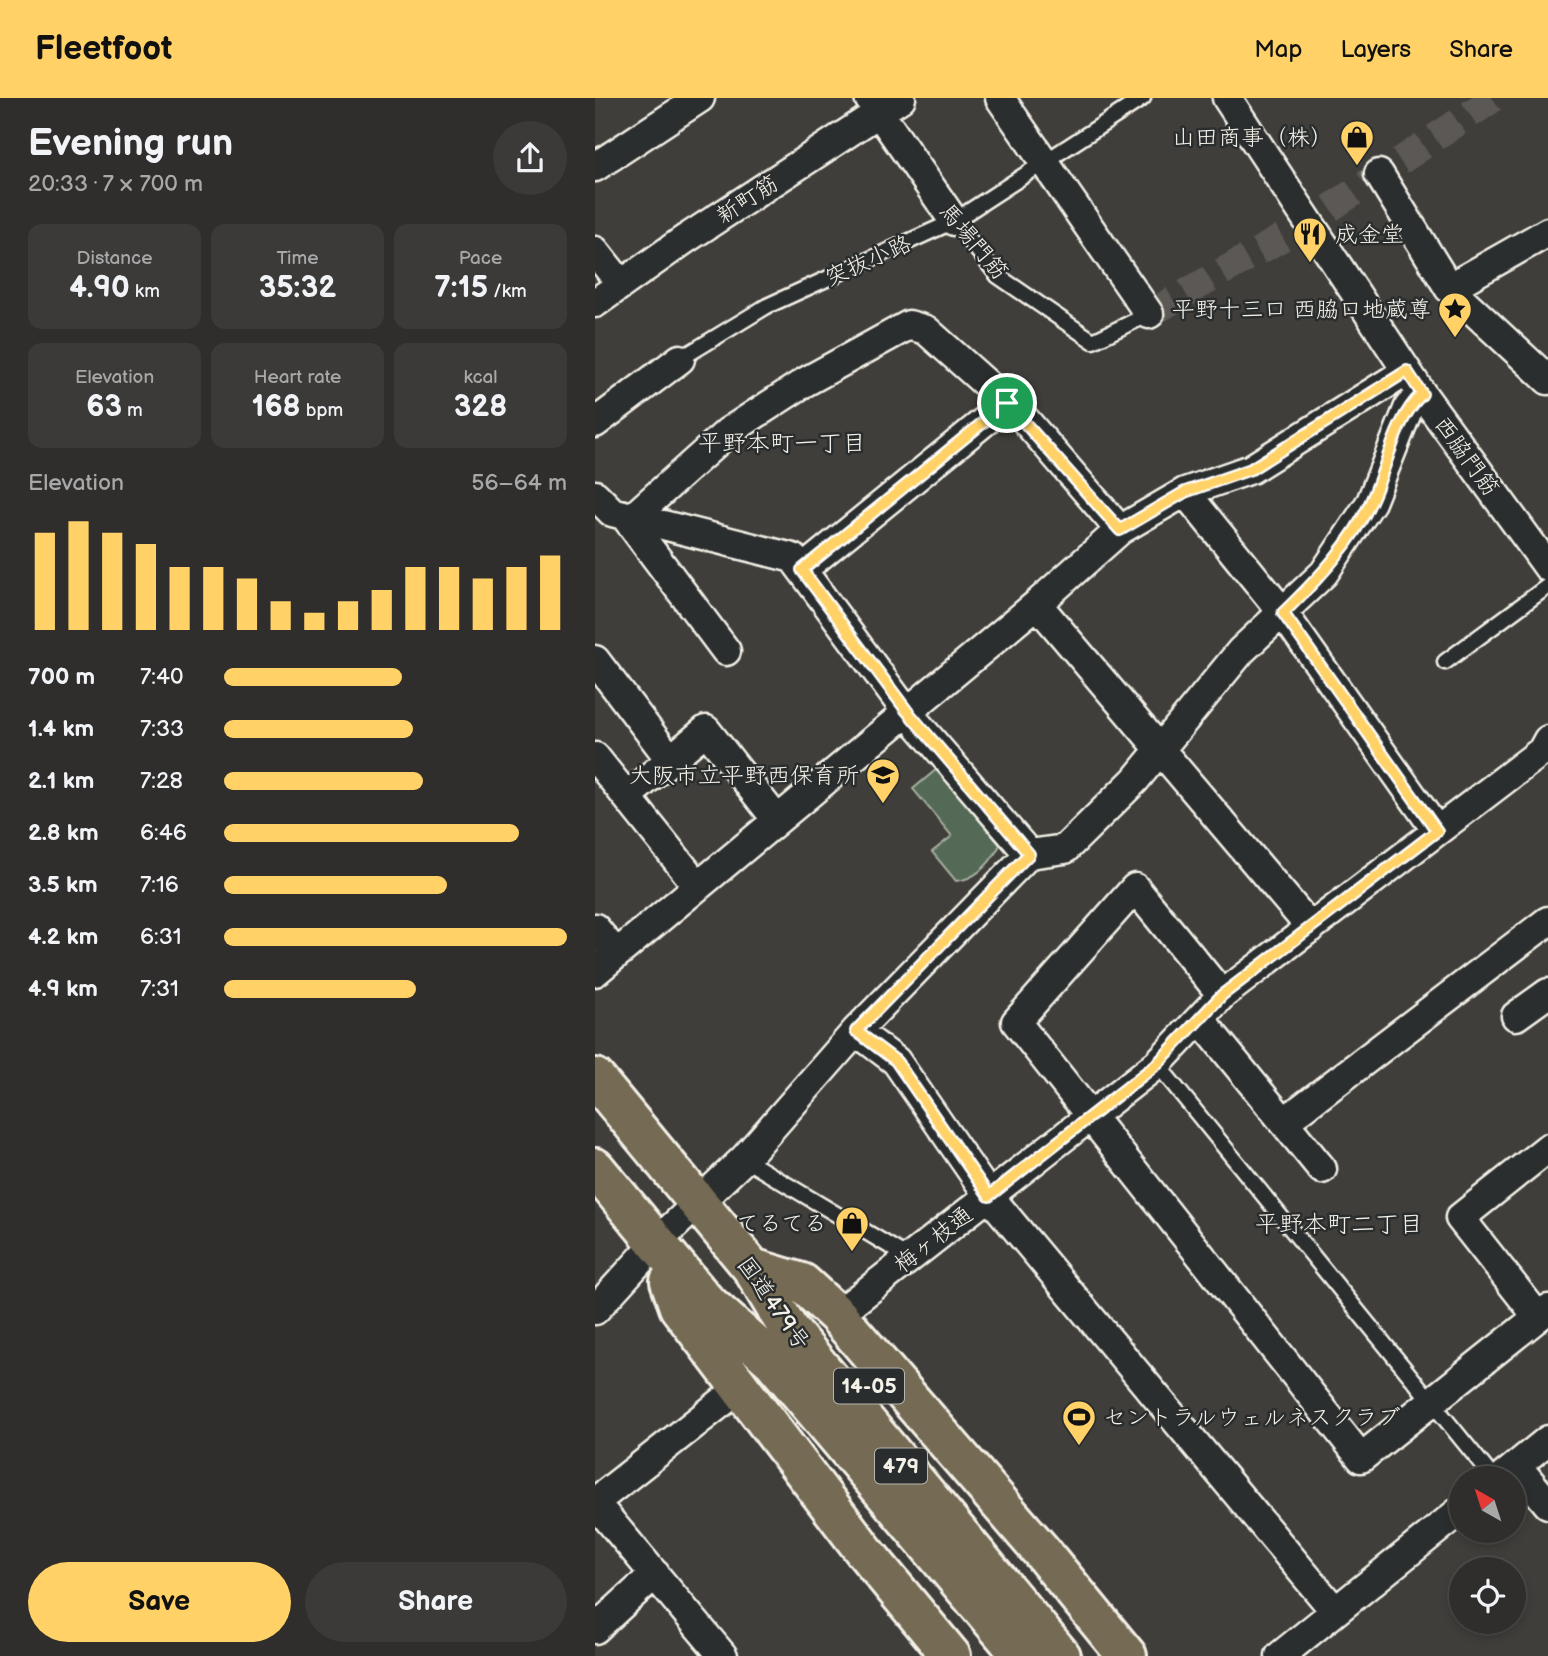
<!DOCTYPE html>
<html lang="en">
<head>
<meta charset="utf-8">
<style>
	body { margin:0; font-family:"Balsamiq Sans","Klee One",sans-serif; background:#3c3a38; color:#f1f3f6; height:100vh; display:flex; flex-direction:column; font-size:26px; white-space:nowrap }
	* { box-sizing:border-box; margin:0 }
	p { font-size:23px; color:#a8a8a9 }
	.icon { flex:none; width:38px; height:38px; fill:none; stroke:currentColor; stroke-width:2; stroke-linecap:round; stroke-linejoin:round }
	.map { position:relative; flex:1; overflow:hidden }
	.drawer { display:flex; flex-direction:column; background:#302e2c; width:595px }
	.drawer>* { flex:none }
	.needle { width:46px; rotate:321deg }
	.buttons { position:absolute; left:854px; top:1368px; display:grid; gap:14px }
	.buttons a { display:grid; place-items:center; width:77px; height:77px; border-radius:50%; background:#302e2c; box-shadow:0 4px 10px #0003,0 0 0 2px #4b4a48; font-size:35px }
	.pin { position:absolute; display:grid; place-items:center; width:60px; height:60px; color:#fff; margin:-30px; border:4px solid #fff; border-radius:50%; box-shadow:0 2px 7px #0007 }
	.round { display:grid; place-items:center; flex:none; width:74px; height:74px; border-radius:37px; background:#3c3a38 }
	.overview { display:flex; align-items:center; justify-content:space-between; height:119px; padding:0 28px }
	h1 { font-size:38px; font-weight:800; line-height:52px }
	.figures { display:grid; grid-template-columns:repeat(3,1fr); gap:10px; height:119px; padding:7px 28px }
	.figures div { display:grid; align-content:center; border-radius:14px; background:#3c3a38; text-align:center }
	.figures b { font-size:30px; font-weight:800 }
	.figures small { font-size:19px; font-weight:400 }
	.figures p { font-size:19px }
	.chart { height:196px; padding:14px 28px }
	.chart p { display:flex; justify-content:space-between }
	.chart svg { width:100%; height:126px; margin-top:7px; stroke:#ffd166; stroke-width:6 }
	.cta { display:flex; gap:14px; margin-top:auto; padding:14px 28px }
	.cta a { flex:1; height:80px; border-radius:42px; background:#ffd166; color:#111; font-size:28px; font-weight:800; line-height:80px; text-align:center }
	.cta a+a { background:#3c3a38; color:#f1f3f6 }
	ul { padding:0 28px; list-style:none; font-size:23px }
	li { display:grid; grid-template-columns:112px 84px 1fr; align-items:center; height:52px }
	li i { height:18px; border-radius:9px; background:#ffd166 }
	header { display:flex; align-items:center; gap:42px; box-sizing:border-box; height:98px; padding:0 35px; background:#ffd166; color:#111 }
	header strong { font-size:33px }
	nav { display:flex; gap:38px; margin-inline-start:auto; font-size:24px }
	main { display:flex; flex:1; min-height:0 }
	.map>svg:first-child { display:block }
	.green { fill:#546a56; stroke:#a4ae9f; stroke-width:2 }
	.lines { fill:none; stroke-linecap:round; stroke-linejoin:round }
	.street-tunnel { stroke:#5b5955; stroke-width:28; stroke-dasharray:28 14; stroke-linecap:butt }
	.lane-casing { stroke:#f4f1e8; stroke-width:19 }
	.street-casing { stroke:#f4f1e8; stroke-width:33 }
	.highway-casing { stroke:#f4f1e8; stroke-width:44 }
	.lane { stroke:#2a2d2e; stroke-width:14 }
	.street { stroke:#2a2d2e; stroke-width:28 }
	.highway { stroke:#746b52; stroke-width:38 }
	.route-casing { stroke:#fff; stroke-width:14 }
	.route { stroke:#ffd166; stroke-width:9 }
	.labels { text-anchor:middle; stroke-width:5; stroke-linejoin:round; paint-order:stroke }
	.shield { fill:#2a2d2e; stroke:#b7b6b0; stroke-width:2 }
	.shield-label { font-size:21px; font-weight:bold; fill:#f4f1e8 }
	.poi-label { font-size:23px; fill:#f4f1e8; stroke:#2a2d2e; text-anchor:end }
	.street-label { font-size:23px; fill:#f4f1e8; stroke:#2a2d2e }
	.neighbourhood-label { font-size:24px; fill:#f4f1e8; stroke:#2a2d2e }
</style>
</head>
<body>
<header>
<strong>Fleetfoot</strong>
<nav><a>Map</a><a>Layers</a><a>Share</a></nav>
</header>
<main>
<section class="drawer">
<div class="overview"><div><h1>Evening run</h1><p>20:33 · 7 × 700 m</p></div><a class="round"><svg class="icon" aria-label="share" viewBox="0 0 24 24"><path d="M12 15V3M7 8l5-5 5 5M5 13v7h14v-7"/></svg></a></div>
<div class="figures">
<div><p>Distance</p><b>4.90<small> km</small></b></div>
<div><p>Time</p><b>35:32</b></div>
<div><p>Pace</p><b>7:15<small> /km</small></b></div>
</div>
<div class="figures">
<div><p>Elevation</p><b>63<small> m</small></b></div>
<div><p>Heart rate</p><b>168<small> bpm</small></b></div>
<div><p>kcal</p><b>328</b></div>
</div>
<div class="chart"><p><span>Elevation</span>56–64 m</p>
<svg viewBox="0 0 160 44" preserveAspectRatio="none"><path d="M5 44V10M15 44V6M25 44V10M35 44V14M45 44V22M55 44V22M65 44V26M75 44V34M85 44V38M95 44V34M105 44V30M115 44V22M125 44V22M135 44V26M145 44V22M155 44V18"/></svg>
</div>
<ul>
<li><b>700 m</b>7:40<i style="width:52%"></i></li>
<li><b>1.4 km</b>7:33<i style="width:55%"></i></li>
<li><b>2.1 km</b>7:28<i style="width:58%"></i></li>
<li><b>2.8 km</b>6:46<i style="width:86%"></i></li>
<li><b>3.5 km</b>7:16<i style="width:65%"></i></li>
<li><b>4.2 km</b>6:31<i style="width:100%"></i></li>
<li><b>4.9 km</b>7:31<i style="width:56%"></i></li>
</ul>
<div class="cta"><a>Save</a><a>Share</a></div>
</section>
<div class="map">
<svg width="953" height="1558" viewBox="0 0 953 1558">
	<rect width="100%" height="100%" fill="#403e3b"/>
	<filter id="ink" filterUnits="userSpaceOnUse"><feTurbulence type="fractalNoise" baseFrequency=".0143" numOctaves="2"/><feDisplacementMap in="SourceGraphic" scale="14" xChannelSelector="R" yChannelSelector="G"/><feConvolveMatrix kernelMatrix="1 2 1 2 8 2 1 2 1" color-interpolation-filters="sRGB"/></filter>
	<g filter="url(#ink)">
		<path class="green" d="M 342,671 L 405,747 C 395,766 382,781 361,783 L 337,754 L 357,738 L 318,691 Z"/>
		<g class="lines">
			<path class="street-tunnel" d="M 554,216 L 716,123 L 899,0"/>
			<g class="lane-casing">
				<path id="lane" d="M 359,123 L 403,178 L 498,243 L 554,216
					M 85,261 L 172,208 L 359,123 L 548,0
					M 850,564 L 953,488
					M 562,966 L 899,1381
					M 149,1061 L 313,1159"/>
			</g>
			<g class="street-casing">
				<path id="street" d="M 274,0 L 359,123
					M 405,0 L 554,216
					M 632,0 L 827,296 L 953,469
					M 0,69 L 105,0
					M 784,76 L 854,190 L 953,282
					M 0,153 L 26,186
					M 854,190 L 953,134
					M 0,205 L 89,142 L 306,0
					M 0,325 L 85,261
					M 590,394 L 688,515 L 842,733
					M 0,397 L 17,414 L 198,460 L 311,613 L 434,756
					M 30,418 L 131,553
					M 37,420 L 133,334 L 210,284 L 314,227 L 331,232 L 425,316 L 525,432
					M 207,472 L 412,305
					M 442,506 L 716,830
					M 0,562 L 75,661
					M 0,659 L 103,788
					M 32,698 L 111,632 L 182,722
					M 0,830 L 21,856
					M 0,874 L 442,506 L 525,432 L 590,394 L 656,371 L 812,273
					M 627,897 L 540,790 L 421,924 L 766,1360 L 953,1211
					M 921,918 L 953,895
					M 605,921 L 727,1071
					M 261,933 L 301,963 L 394,1098 L 740,1513
					M 689,1024 L 953,823
					M 0,1212 L 62,1144 L 149,1061 L 261,933 L 434,756 L 470,751 L 540,682 L 646,553 L 729,475 L 776,404 L 814,309 L 827,296
					M 242,1217 L 562,966 L 627,897 L 947,653 L 953,642
					M 943,1219 L 865,1120 L 953,1050
					M 922,1368 L 953,1406
					M 905,1381 L 953,1342
					M 0,1404 L 145,1290
					M 0,1405 L 128,1558
					M 0,1531 L 60,1476
					M 685,1558 L 866,1412"/>
			</g>
			<g class="highway-casing">
				<path id="highway" d="M 0,980 L 157,1170 L 194,1232 L 466,1558
					M 0,1070 L 110,1203 L 178,1263 L 427,1558
					M 157,1170 L 207,1185 L 242,1217 L 446,1453 L 532,1558
					M 75,1183 L 84,1209 L 270,1454 L 356,1558"/>
			</g>
			<use href="#lane" class="lane"/>
			<use href="#street" class="street"/>
			<use href="#highway" class="highway"/>
		</g>
	</g>
	<g class="lines" filter="url(#ink)">
		<g class="route-casing">
			<path id="route" d="M 812,273 L 827,296 C 799,322 793,367 777,401 C 758,445 722,482 688,515 L 842,733 L 627,897 L 562,966 L 394,1098 L 301,963 L 261,933 L 434,756 L 312,613 L 207,472 L 412,305 L 525,432 L 590,394 L 656,371 Z"/>
		</g>
		<use href="#route" class="route"/>
	</g>
	<defs>
		<g id="shop-pin" transform="scale(1.75)"><path d="M0 17L-7.5 6A9.5 9.5 0 1 1 7.5 6Z" fill="#ffd166" stroke="#2a2d2e"/><path d="M-5-2.5h2.3a2.7 3.5 0 0 1 5.4 0H5L5.5 6h-11ZM-1.5-2.5h3a1.5 2.3 0 0 0-3 0Z" fill="#111"/></g>
		<g id="restaurant-pin" transform="scale(1.75)"><path d="M0 17L-7.5 6A9.5 9.5 0 1 1 7.5 6Z" fill="#ffd166" stroke="#2a2d2e"/><path d="M-5-6h1v4h1v-4h1v4h1v-4h1v5L-1.5 .5V6h-2V.5L-5-1ZM5-6V6H3V1.5H1.5Q1.5-4 5-6Z" fill="#111"/></g>
		<g id="sight-pin" transform="scale(1.75)"><path d="M0 17L-7.5 6A9.5 9.5 0 1 1 7.5 6Z" fill="#ffd166" stroke="#2a2d2e"/><path d="M0-6L1.8-2.2L6-1.7L2.9 1.2L3.7 5.4L0 3.3L-3.7 5.4L-2.9 1.2L-6-1.7L-1.8-2.2Z" fill="#111"/></g>
		<g id="school-pin" transform="scale(1.75)"><path d="M0 17L-7.5 6A9.5 9.5 0 1 1 7.5 6Z" fill="#ffd166" stroke="#2a2d2e"/><path d="M0-5L7-2L0 1L-7-2ZM-4 1L0 2.5L4 1V4Q0 6-4 4Z" fill="#111"/></g>
		<g id="stadium-pin" transform="scale(1.75)"><path d="M0 17L-7.5 6A9.5 9.5 0 1 1 7.5 6Z" fill="#ffd166" stroke="#2a2d2e"/><path d="M0-5a6.5 5 0 1 0 0 10a6.5 5 0 1 0 0-10ZM-3.5-1.8h7v3.6h-7Z" fill="#111"/></g>
	</defs>
	<g fill-rule="evenodd">
		<use href="#shop-pin" x="762" y="39"/>
		<use href="#restaurant-pin" x="715" y="136"/>
		<use href="#sight-pin" x="860" y="211"/>
		<use href="#school-pin" x="288" y="677"/>
		<use href="#shop-pin" x="257" y="1125"/>
		<use href="#stadium-pin" x="484" y="1319"/>
	</g>
	<g class="labels">
		<g class="shield">
			<rect x="239" y="1270.5" width="70" height="35" rx="5"/>
			<rect x="280" y="1350.5" width="52" height="35" rx="5"/>
		</g>
		<g class="shield-label">
			<text x="274" y="1295">14-05</text>
			<text x="306" y="1375">479</text>
		</g>
		<g class="poi-label">
			<text x="738" y="47">山田商事（株）</text>
			<text x="740" y="144" text-anchor="start">成金堂</text>
			<text x="836" y="219">平野十三口 西脇口地蔵尊</text>
			<text x="264" y="685">大阪市立平野西保育所</text>
			<text x="232" y="1133">てるてる</text>
			<text x="508" y="1327" text-anchor="start">セントラルウェルネスクラブ</text>
		</g>
		<g class="street-label">
			<text transform="translate(152 101) rotate(-33)" y="8">新町筋</text>
			<text transform="translate(379 143) rotate(50)" y="8">馬場門筋</text>
			<text transform="translate(273 162) rotate(-24)" y="8">突抜小路</text>
			<text transform="translate(872 358) rotate(54)" y="8">西脇門筋</text>
			<text transform="translate(338 1141) rotate(-38)" y="8">梅ヶ枝通</text>
			<text transform="translate(179 1205) rotate(55)" y="8">国道479号</text>
		</g>
		<g class="neighbourhood-label">
			<text x="187" y="353">平野本町一丁目</text>
			<text x="744" y="1134">平野本町二丁目</text>
		</g>
	</g>
</svg>
<div class="buttons">
<a><svg class="needle" viewBox="-14 -14 28 28"><path d="M0-13l5 13h-10z" fill="#e53935"/><path d="M0 13l5-13h-10z" fill="#a8a8a9"/></svg></a>
<a><svg class="icon" aria-label="locate" viewBox="0 0 24 24"><circle cx="12" cy="12" r="6"/><path d="M12 2v4M12 18v4M2 12h4M18 12h4"/></svg></a>
</div>
<div class="pin" style="left:412px;top:305px;background:#1e9e55"><svg class="icon" aria-label="arrive" viewBox="0 0 24 24"><path d="M6 21V4h12l-3 4 3 4H6"/></svg></div>
</div>
</main>
</body>
</html>
